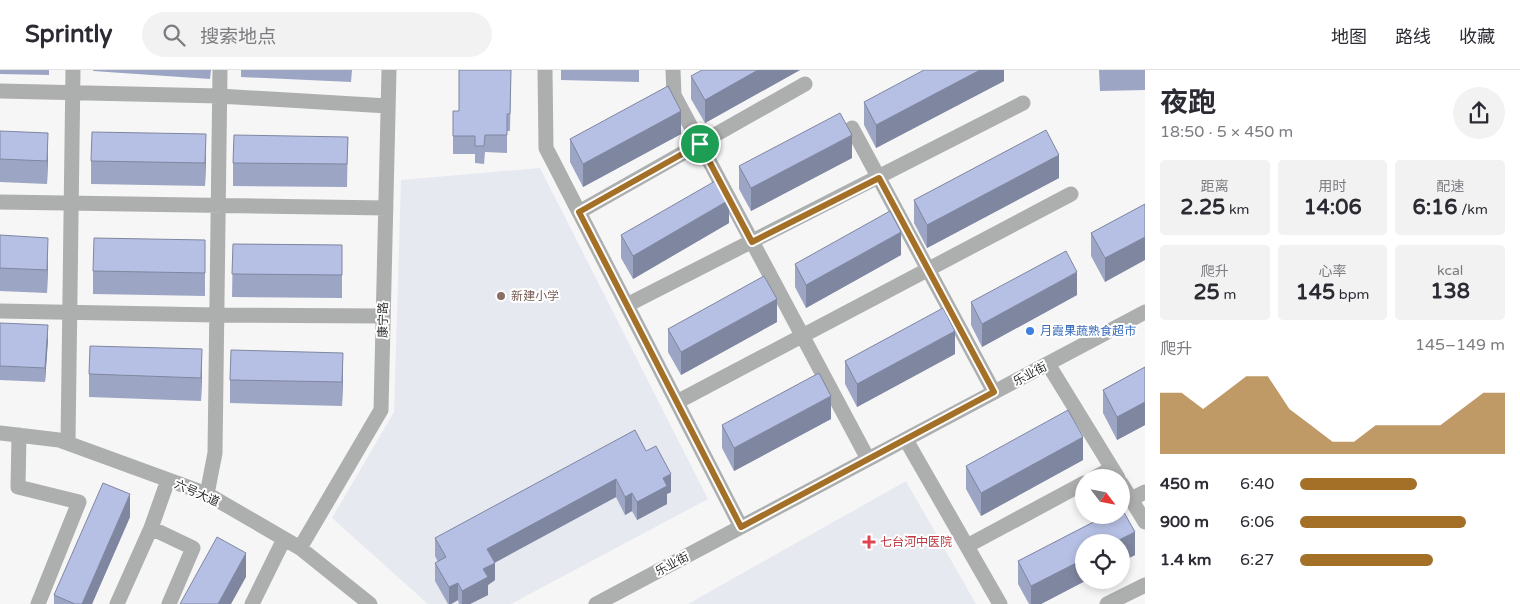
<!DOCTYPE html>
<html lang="zh">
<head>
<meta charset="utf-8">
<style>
	body { margin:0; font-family:"Varela Round","Noto Sans SC",sans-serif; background:#f2f2f3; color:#2b2b33; height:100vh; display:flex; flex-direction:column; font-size:19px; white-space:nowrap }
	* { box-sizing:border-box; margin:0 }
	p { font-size:16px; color:#7c7c81 }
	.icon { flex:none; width:28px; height:28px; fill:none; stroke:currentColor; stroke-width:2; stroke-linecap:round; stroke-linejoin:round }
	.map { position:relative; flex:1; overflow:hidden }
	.details { display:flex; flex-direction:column; background:#fff; width:375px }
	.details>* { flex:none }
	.needle { width:32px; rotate:122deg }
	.controls { position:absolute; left:1075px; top:399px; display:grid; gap:10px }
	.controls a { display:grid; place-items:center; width:55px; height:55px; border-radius:50%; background:#fff; box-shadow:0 2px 8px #0003; font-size:25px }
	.pin { position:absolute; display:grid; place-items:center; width:42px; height:42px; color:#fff; margin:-21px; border:2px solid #fff; border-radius:50%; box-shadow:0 1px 5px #0007 }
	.round { display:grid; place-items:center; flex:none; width:52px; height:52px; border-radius:26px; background:#f2f2f3 }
	.summary { display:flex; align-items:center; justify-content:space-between; height:85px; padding:0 15px }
	h1 { font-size:28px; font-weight:700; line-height:38px }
	.stats { display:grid; grid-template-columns:repeat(3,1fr); gap:8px; height:85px; padding:5px 15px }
	.stats div { display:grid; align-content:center; border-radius:5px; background:#f2f2f3; text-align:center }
	.stats b { font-size:21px; font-weight:700 }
	.stats small { font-size:14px; font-weight:400 }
	.stats p { font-size:14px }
	.chart { height:140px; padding:10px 15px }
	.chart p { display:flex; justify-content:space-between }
	.chart svg { width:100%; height:90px; margin-top:5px; fill:#a47028; opacity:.7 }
	ul { padding:0 15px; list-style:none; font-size:16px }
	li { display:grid; grid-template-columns:80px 60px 1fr; align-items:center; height:38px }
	li i { height:12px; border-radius:6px; background:#a47028 }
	header { display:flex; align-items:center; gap:30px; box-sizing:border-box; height:70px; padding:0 25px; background:#fff; border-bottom:1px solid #e1e1e2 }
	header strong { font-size:24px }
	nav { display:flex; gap:28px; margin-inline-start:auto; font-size:18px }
	.search { width:350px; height:45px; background:#f2f2f3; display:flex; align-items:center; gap:12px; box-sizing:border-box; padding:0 18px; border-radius:28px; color:#7c7c81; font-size:19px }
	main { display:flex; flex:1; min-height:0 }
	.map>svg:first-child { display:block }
	.built { fill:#e7e9f1 }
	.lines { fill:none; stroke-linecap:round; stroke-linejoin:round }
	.minor { stroke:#adaeae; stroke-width:15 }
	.wall { fill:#9da5c4 }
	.shaded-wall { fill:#7f86a0 }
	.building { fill:#b6c0e4; stroke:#7f86a0 }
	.route-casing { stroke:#fff; stroke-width:10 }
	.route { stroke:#a47028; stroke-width:6 }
	.education-dot { fill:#8d6e63; stroke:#fff; stroke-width:2 }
	.shop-dot { fill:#3f7fe0; stroke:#fff; stroke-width:2 }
	.health-dot { fill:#e0444e; stroke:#fff; stroke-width:2 }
	.labels { text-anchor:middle; stroke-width:4; stroke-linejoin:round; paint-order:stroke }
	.education-label { font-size:12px; fill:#785e54; stroke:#fff; text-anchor:start }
	.street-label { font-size:12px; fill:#2d2d2e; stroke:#fff }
	.shop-label { font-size:12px; fill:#366cbe; stroke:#fff; text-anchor:start }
	.health-label { font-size:12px; fill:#be3a42; stroke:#fff; text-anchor:start }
</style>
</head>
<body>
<header>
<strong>Sprintly</strong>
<div class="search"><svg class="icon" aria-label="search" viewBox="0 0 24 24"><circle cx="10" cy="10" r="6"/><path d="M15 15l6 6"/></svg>搜索地点</div>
<nav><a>地图</a><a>路线</a><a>收藏</a></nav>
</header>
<main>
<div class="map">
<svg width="1145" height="534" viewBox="0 0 1145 534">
	<rect width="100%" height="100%" fill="#f6f6f7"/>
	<path class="built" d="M 540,98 L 708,429 L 511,534 L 428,534 L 332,448 L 394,342 L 401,110 Z
		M 906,411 L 976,534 L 688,534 Z"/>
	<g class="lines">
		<path class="minor" d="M 545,0 L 546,78 L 741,457
			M 673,0 L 674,25 L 868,389
			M 0,21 L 219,26 L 388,36
			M 852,58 L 994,322
			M 0,132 L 386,138
			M 579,142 L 805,14
			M 627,235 L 1023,33
			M 0,241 L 216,245 L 383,246
			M 1048,294 L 1118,408
			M 677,332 L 1071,124
			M 0,363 L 59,370 L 207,424 L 300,478 L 370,534
			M 19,365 L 18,417 L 79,432 L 38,534
			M 906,370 L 1000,534
			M 68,373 L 73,0
			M 1094,408 L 1112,398
			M 168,410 L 151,458 L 193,478 L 169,534
			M 1121,413 L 1145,452
			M 207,424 L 215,383 L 220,0
			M 1131,429 L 1145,422
			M 967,476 L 1084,413
			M 300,478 L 381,340 L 389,0
			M 117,534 L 151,458
			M 252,534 L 284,469
			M 596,534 L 1145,242
			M 1107,534 L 1145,515"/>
	</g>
	<path class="wall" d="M 0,0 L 49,0 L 49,5 L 0,4 Z
		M 93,0 L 211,0 L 210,9 L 93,1 Z
		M 241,0 L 352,0 L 351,12 L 241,7 Z
		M 511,0 L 510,61 L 507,61 L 507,83 L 485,82 L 484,94 L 475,93 L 475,84 L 453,84 L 453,41 L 459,41 Z
		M 561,0 L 639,0 L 639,12 L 561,10 Z
		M 800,0 L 705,53 L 691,29 L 691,6 Z
		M 1004,0 L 1004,11 L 876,78 L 864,55 L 864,32 Z
		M 1099,0 L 1145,0 L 1145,20 L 1100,21 Z
		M 0,61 L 48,86 L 47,114 L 0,112 Z
		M 681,64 L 583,117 L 570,92 L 570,69 Z
		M 348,67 L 347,117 L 233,116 L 233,93 Z
		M 206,87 L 205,116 L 91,114 L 91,91 Z
		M 852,88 L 751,141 L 739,119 L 739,96 Z
		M 1059,108 L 927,178 L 914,153 L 914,130 Z
		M 1145,134 L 1105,212 L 1091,186 L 1091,163 Z
		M 729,153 L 633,209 L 621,188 L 621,165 Z
		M 0,165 L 48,191 L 47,223 L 0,221 Z
		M 233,174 L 342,175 L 342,228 L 232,227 Z
		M 901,185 L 806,238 L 795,217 L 795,194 Z
		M 205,194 L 205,226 L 93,224 L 93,201 Z
		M 1077,225 L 982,277 L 971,255 L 971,232 Z
		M 777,252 L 681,305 L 668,282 L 668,259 Z
		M 0,253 L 48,269 L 45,312 L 0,310 Z
		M 955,284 L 857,337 L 845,314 L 845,291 Z
		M 1145,297 L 1145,355 L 1117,370 L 1103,343 L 1103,320 Z
		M 202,302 L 201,331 L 89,327 L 89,304 Z
		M 343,306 L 342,336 L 230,333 L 230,310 Z
		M 831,349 L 734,401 L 722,378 L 722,355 Z
		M 646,381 L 671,422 L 667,424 L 667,434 L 637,450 L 632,441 L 625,445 L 616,427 L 495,492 L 495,510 L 488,515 L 488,525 L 470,534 L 459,534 L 458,530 L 451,534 L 448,534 L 435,511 L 435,493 L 438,492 L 435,486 L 435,468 Z
		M 1083,390 L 981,446 L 966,419 L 966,396 Z
		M 1121,437 L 1135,462 L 1135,485 L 1121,492 L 1121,472 L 1084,472 L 1084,510 L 1087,510 L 1041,534 L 1029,534 L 1018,514 L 1018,491 L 1107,445 L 1121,445 Z
		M 130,447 L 92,534 L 54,534 L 54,525 Z"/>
	<path class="shaded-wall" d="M 758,0 L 800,0 L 705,53 L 705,30 Z
		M 980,0 L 1004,0 L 1004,11 L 876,78 L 876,55 Z
		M 681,41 L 681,64 L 583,117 L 583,94 Z
		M 48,63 L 48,86 L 47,114 L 47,91 Z
		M 206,64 L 206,87 L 205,116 L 205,93 Z
		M 852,65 L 852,88 L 751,141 L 751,118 Z
		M 1059,85 L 1059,108 L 927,178 L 927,155 Z
		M 729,130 L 729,153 L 633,209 L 633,186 Z
		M 901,162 L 901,185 L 806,238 L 806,215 Z
		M 1145,167 L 1145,190 L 1105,212 L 1105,188 Z
		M 48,168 L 48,191 L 47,223 L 47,200 Z
		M 1077,202 L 1077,225 L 982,277 L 982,254 Z
		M 777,229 L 777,252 L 681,305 L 681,282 Z
		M 48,255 L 48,269 L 45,312 L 45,298 Z
		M 955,261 L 955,284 L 857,337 L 857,314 Z
		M 202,279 L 202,302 L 201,331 L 201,308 Z
		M 343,283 L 343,306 L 342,336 L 342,312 Z
		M 831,326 L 831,349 L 734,401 L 734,378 Z
		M 1145,332 L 1145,355 L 1117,370 L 1117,347 Z
		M 1083,367 L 1083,390 L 981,446 L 981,423 Z
		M 671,404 L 671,422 L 667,424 L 667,434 L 637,450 L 637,432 L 663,408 Z
		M 616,409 L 616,427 L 487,497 L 487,479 Z
		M 632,423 L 632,441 L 625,445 L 625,427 Z
		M 130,424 L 130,447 L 92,534 L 82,534 Z
		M 1135,462 L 1135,485 L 1121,492 L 1121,472 L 1115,472 Z
		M 246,483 L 246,507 L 231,534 L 218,534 Z
		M 1084,489 L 1084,510 L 1087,510 L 1041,534 L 1031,534 L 1031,516 Z
		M 495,493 L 495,510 L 488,515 L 488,525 L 470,534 L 462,534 L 462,521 L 483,499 Z
		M 458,513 L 458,530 L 451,534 L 449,534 L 449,517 Z"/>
	<path class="building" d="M 459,0 L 511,0 L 510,44 L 507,44 L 507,65 L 485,65 L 484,76 L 475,76 L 475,66 L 453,66 L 453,41 L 459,41 Z
		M 702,0 L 758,0 L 705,30 L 691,6 Z
		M 924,0 L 980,0 L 876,55 L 864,32 Z
		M 668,16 L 681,41 L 583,94 L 570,69 Z
		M 840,43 L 852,65 L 751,118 L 739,96 Z
		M 1046,60 L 1059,85 L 927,155 L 914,130 Z
		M 0,61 L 48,63 L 47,91 L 0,89 Z
		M 92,62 L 206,64 L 205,93 L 91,91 Z
		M 234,65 L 348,67 L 347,94 L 233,93 Z
		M 717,110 L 729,130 L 633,186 L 621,165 Z
		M 1145,134 L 1145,167 L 1105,188 L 1091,163 Z
		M 890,141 L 901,162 L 806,215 L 795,194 Z
		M 0,165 L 48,168 L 47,200 L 0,198 Z
		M 94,168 L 205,170 L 205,203 L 93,201 Z
		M 233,174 L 342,175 L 342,205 L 232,204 Z
		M 1066,181 L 1077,202 L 982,254 L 971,232 Z
		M 764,206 L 777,229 L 681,282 L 668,259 Z
		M 943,238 L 955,261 L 857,314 L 845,291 Z
		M 0,253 L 48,255 L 45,298 L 0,296 Z
		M 90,276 L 202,279 L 201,308 L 89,304 Z
		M 231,280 L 343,283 L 342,312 L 230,310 Z
		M 1145,297 L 1145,332 L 1117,347 L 1103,320 Z
		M 819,303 L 831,326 L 734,378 L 722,355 Z
		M 1068,340 L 1083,367 L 981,423 L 966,396 Z
		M 635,360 L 646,381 L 656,376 L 671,404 L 663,408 L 667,416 L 637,432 L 632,423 L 625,427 L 616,409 L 487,479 L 495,493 L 483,499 L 488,507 L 462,521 L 458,513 L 449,517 L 435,493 L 446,487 L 435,468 Z
		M 103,413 L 130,424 L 82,534 L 75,534 L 54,525 Z
		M 1121,437 L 1135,462 L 1115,472 L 1084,472 L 1084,489 L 1031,516 L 1018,491 L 1107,445 L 1121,445 Z
		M 217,467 L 246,483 L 218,534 L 180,534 Z"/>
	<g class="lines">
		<g class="route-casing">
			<path id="route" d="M 700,74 L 752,172 L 879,108 L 994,322 L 741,457 L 579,142 Z"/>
		</g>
		<use href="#route" class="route"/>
	</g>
	<circle class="education-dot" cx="501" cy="226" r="5"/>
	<circle class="shop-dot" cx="1030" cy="261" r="5"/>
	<path class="health-dot" d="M866.5 464.5h5v5h5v5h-5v5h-5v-5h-5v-5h5z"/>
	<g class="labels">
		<g class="education-label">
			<text x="511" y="230">新建小学</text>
		</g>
		<g class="street-label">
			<text transform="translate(383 250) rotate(-89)" y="4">康宁路</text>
			<text transform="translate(1030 304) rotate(-28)" y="4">乐业街</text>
			<text transform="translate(197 423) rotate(24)" y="4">六号大道</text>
			<text transform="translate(672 494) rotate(-28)" y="4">乐业街</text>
		</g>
		<g class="shop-label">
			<text x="1040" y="265">月霞果蔬熟食超市</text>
		</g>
		<g class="health-label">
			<text x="880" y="476">七台河中医院</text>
		</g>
	</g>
</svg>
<div class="controls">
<a><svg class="needle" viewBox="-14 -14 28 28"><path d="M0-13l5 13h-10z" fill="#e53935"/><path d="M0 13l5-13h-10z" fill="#7c7c81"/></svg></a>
<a><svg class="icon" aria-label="locate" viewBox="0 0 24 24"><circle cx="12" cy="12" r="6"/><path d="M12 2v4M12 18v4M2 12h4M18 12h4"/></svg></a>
</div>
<div class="pin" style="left:700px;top:74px;background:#1e9e55"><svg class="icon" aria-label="arrive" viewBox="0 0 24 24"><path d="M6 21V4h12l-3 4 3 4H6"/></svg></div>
</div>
<section class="details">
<div class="summary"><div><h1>夜跑</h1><p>18:50 · 5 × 450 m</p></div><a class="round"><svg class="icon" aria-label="share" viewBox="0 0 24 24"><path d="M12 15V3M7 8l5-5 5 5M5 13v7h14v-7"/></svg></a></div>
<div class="stats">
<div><p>距离</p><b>2.25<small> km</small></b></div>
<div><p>用时</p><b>14:06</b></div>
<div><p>配速</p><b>6:16<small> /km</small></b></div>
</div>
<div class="stats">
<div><p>爬升</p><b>25<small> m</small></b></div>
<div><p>心率</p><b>145<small> bpm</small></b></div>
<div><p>kcal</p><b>138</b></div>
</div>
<div class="chart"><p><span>爬升</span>145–149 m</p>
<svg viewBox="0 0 160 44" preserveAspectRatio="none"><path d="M0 44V14L10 14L20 22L30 14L40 6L50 6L60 22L70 30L80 38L90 38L100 30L110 30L120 30L130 30L140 22L150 14L160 14V44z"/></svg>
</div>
<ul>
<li><b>450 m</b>6:40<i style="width:57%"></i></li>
<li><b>900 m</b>6:06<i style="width:81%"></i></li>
<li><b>1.4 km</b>6:27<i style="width:65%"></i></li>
</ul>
</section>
</main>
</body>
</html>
